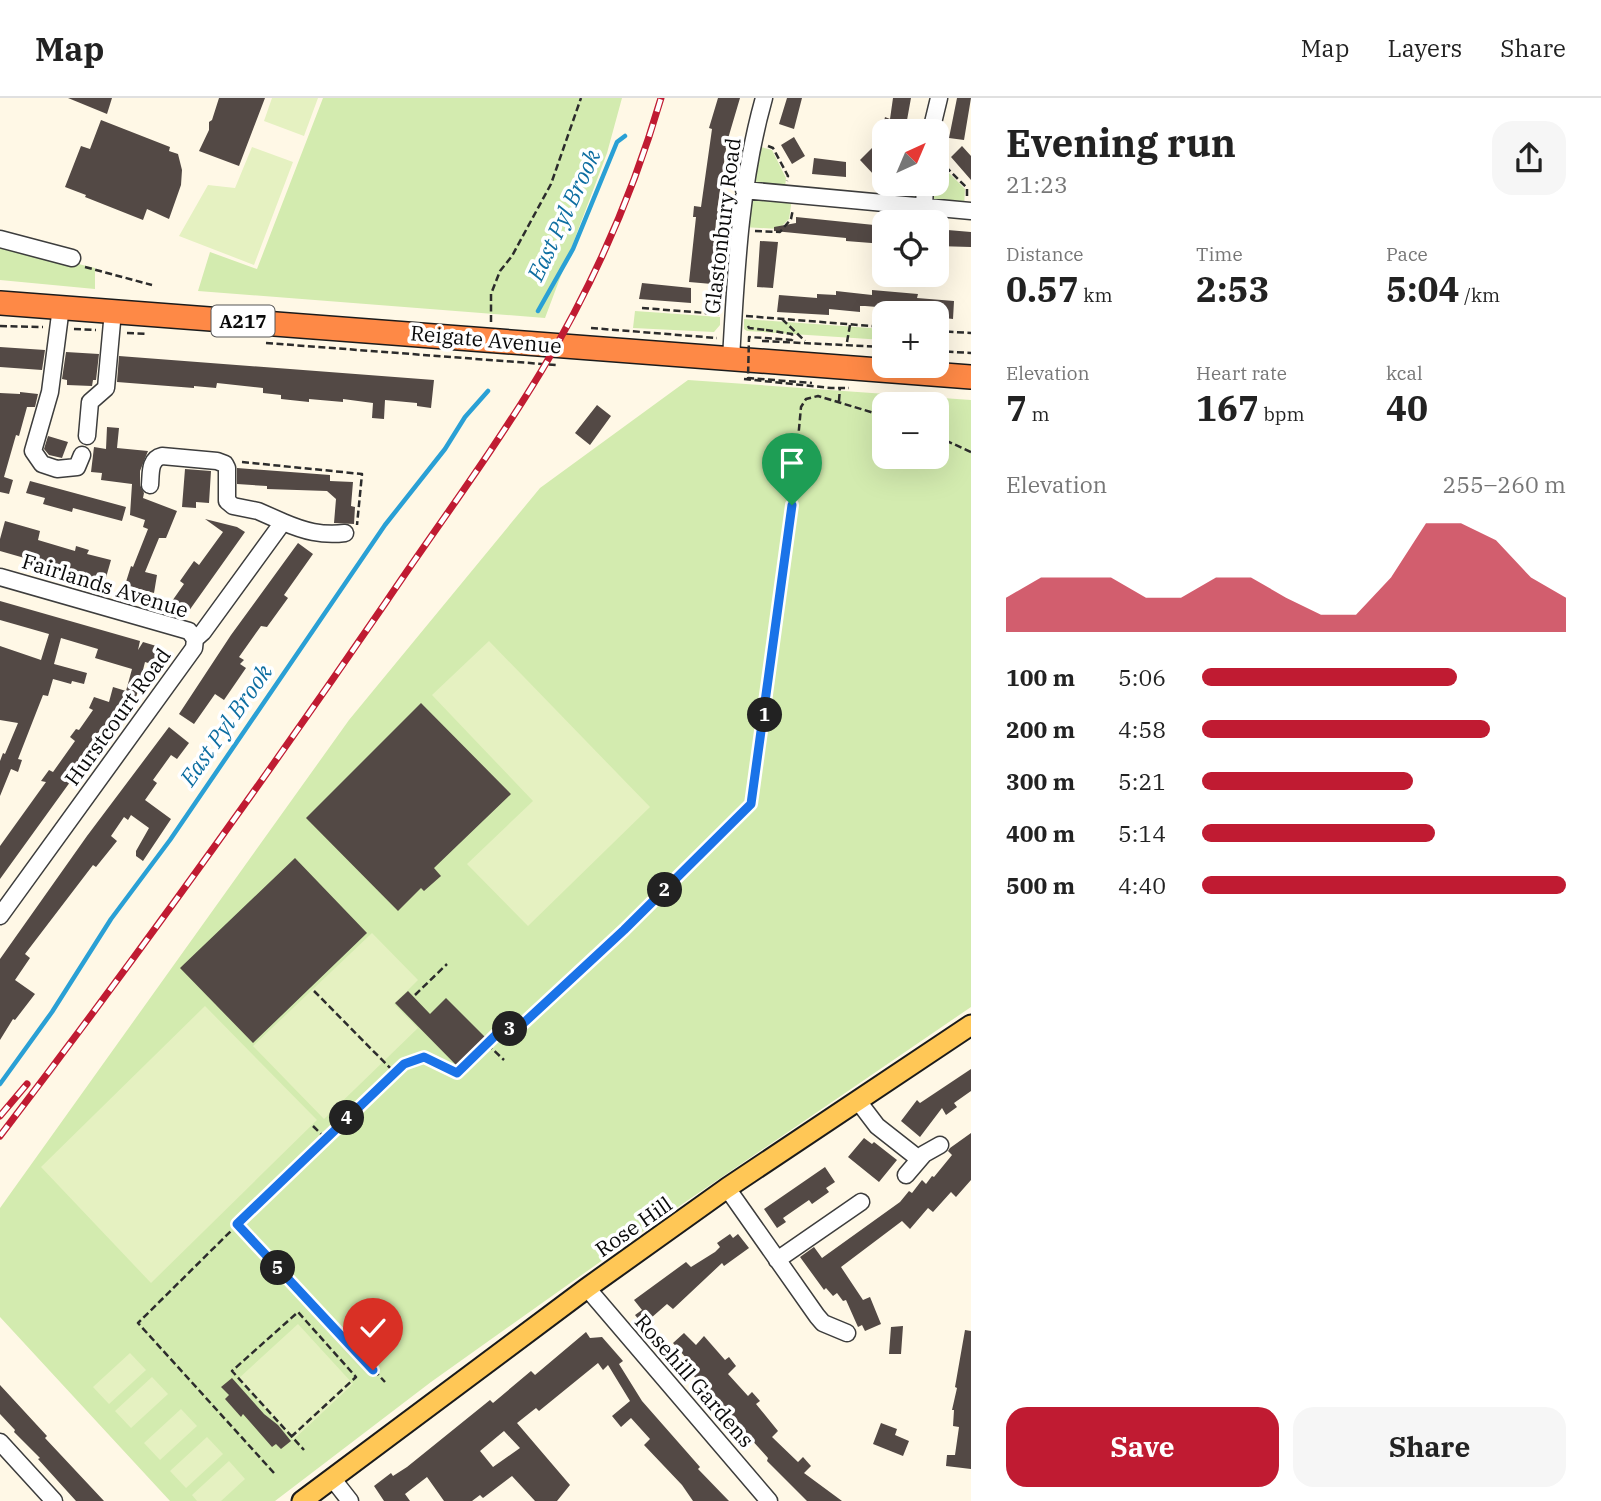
<!DOCTYPE html>
<html lang="en">
<head>
<meta charset="utf-8">
<style>
	body { margin:0; font-family:"IBM Plex Serif",serif; background:#f6f6f6; color:#222; height:100vh; display:flex; flex-direction:column; font-size:26px; white-space:nowrap }
	* { box-sizing:border-box; margin:0 }
	p { font-size:23px; color:#767676 }
	.icon { flex:none; width:38px; height:38px; fill:none; stroke:currentColor; stroke-width:2; stroke-linecap:round; stroke-linejoin:round }
	.map { position:relative; flex:1; overflow:hidden }
	.drawer { display:flex; flex-direction:column; background:#fff; width:630px }
	.drawer>* { flex:none }
	.needle { width:46px; rotate:44deg }
	.tools { position:absolute; left:872px; top:21px; display:grid; gap:14px }
	.tools a { display:grid; place-items:center; width:77px; height:77px; border-radius:14px; background:#fff; box-shadow:0 7px 28px #0002; font-size:35px }
	.pin { position:absolute; display:grid; place-items:center; width:60px; height:60px; color:#fff; margin:-72px -30px; border-radius:50% 50% 50% 0; rotate:-45deg; box-shadow:0 0 7px #0007 }
	.pin .icon { rotate:45deg }
	.km { position:absolute; width:35px; height:35px; margin:-18px; border-radius:50%; background:#222; color:#fff; font-size:19px; line-height:35px; text-align:center }
	.round { display:grid; place-items:center; flex:none; width:74px; height:74px; border-radius:21px; background:#f6f6f6 }
	.summary { display:flex; align-items:center; justify-content:space-between; height:119px; padding:0 35px }
	h1 { font-size:38px; font-weight:800; line-height:52px }
	.figures { display:grid; grid-template-columns:repeat(3,1fr); gap:10px; height:119px; padding:7px 35px }
	.figures div { display:grid; align-content:center }
	.figures b { font-size:35px; font-weight:800 }
	.figures small { font-size:19px; font-weight:400 }
	.figures p { font-size:19px }
	.chart { height:196px; padding:14px 35px }
	.chart p { display:flex; justify-content:space-between }
	.chart svg { width:100%; height:126px; margin-top:7px; fill:#c01b32; opacity:.7 }
	.action { display:flex; gap:14px; margin-top:auto; padding:14px 35px }
	.action a { flex:1; height:80px; border-radius:21px; background:#c01b32; color:#fff; font-size:28px; font-weight:800; line-height:80px; text-align:center }
	.action a+a { background:#f6f6f6; color:#222 }
	ul { padding:0 35px; list-style:none; font-size:23px }
	li { display:grid; grid-template-columns:112px 84px 1fr; align-items:center; height:52px }
	li i { height:18px; border-radius:9px; background:#c01b32 }
	header { display:flex; align-items:center; gap:42px; box-sizing:border-box; height:98px; padding:0 35px; background:#fff; border-bottom:2px solid #e0e0e0 }
	header strong { font-size:33px }
	nav { display:flex; gap:38px; margin-inline-start:auto; font-size:24px }
	main { display:flex; flex:1; min-height:0 }
	.map>svg:first-child { display:block }
	.green { fill:#d3ebaf; fill-rule:evenodd }
	.pitch { fill:#e5f1c1 }
	.lines { fill:none; stroke-linecap:round; stroke-linejoin:round }
	.stream { stroke:#2aa0d5; stroke-width:4.5 }
	.building { fill:#534945; fill-rule:evenodd }
	.minor-casing { stroke:#3d3d3d; stroke-width:19 }
	.major-casing { stroke:#1b1b1b; stroke-width:23 }
	.highway-casing { stroke:#1b1b1b; stroke-width:26 }
	.path { stroke:#2c2c2c; stroke-width:2.5; stroke-dasharray:7 3.5; stroke-linecap:butt }
	.minor { stroke:#fff; stroke-width:16 }
	.major { stroke:#ffc756; stroke-width:19 }
	.highway { stroke:#fe8946; stroke-width:23 }
	.rail-casing { stroke:#c01b32; stroke-width:7 }
	.rail { stroke:#fff; stroke-width:4.5; stroke-dasharray:13; stroke-linecap:butt }
	.path-bridge { stroke:#2c2c2c; stroke-width:2.5; stroke-dasharray:7 3.5; stroke-linecap:butt }
	.route-casing { stroke:#fff; stroke-width:14 }
	.route { stroke:#1a73e8; stroke-width:9 }
	.labels { text-anchor:middle; stroke-width:7; stroke-linejoin:round; paint-order:stroke }
	.shield { fill:#fff; stroke:#545454; stroke-width:2 }
	.shield-label { font-size:19px; font-weight:bold; fill:#0a0a0a }
	.street-label { font-size:21px; fill:#0a0a0a; stroke:#fff }
	.water-label { font-size:23px; font-style:italic; fill:#0e6ea1; stroke:#fff }
</style>
</head>
<body>
<header>
<strong>Map</strong>
<nav><a>Map</a><a>Layers</a><a>Share</a></nav>
</header>
<main>
<div class="map">
<svg width="971" height="1403" viewBox="0 0 971 1403">
	<rect width="100%" height="100%" fill="#fff8e6"/>
	<path class="green" d="M 323,0 L 622,0 L 607,55 L 545,220 L 198,193 L 210,154 L 257,171 Z
		M 754,47 L 772,52 L 786,80 L 784,99 L 792,101 L 789,121 L 779,131 L 743,129 Z
		M 936,68 L 942,68 L 965,91 L 964,110 L 881,103 L 884,84 L 936,86 Z
		M 0,147 L 95,170 L 95,191 L 0,182 Z
		M 635,213 L 720,219 L 720,227 L 714,234 L 633,230 Z
		M 744,221 L 884,231 L 884,242 L 747,233 L 744,231 Z
		M 688,282 L 971,302 L 971,909 L 659,1122 L 431,1284 L 275,1403 L 170,1403 L 0,1219 L 0,1110 L 349,622 L 540,390 ZM 884,306 L 936,306 L 936,359 L 884,359 Z"/>
	<path class="pitch" d="M 272,0 L 318,0 L 304,38 L 264,23 Z
		M 252,49 L 293,64 L 254,167 L 179,138 L 208,87 L 235,90 Z
		M 489,543 L 650,709 L 528,828 L 467,766 L 533,703 L 432,597 Z
		M 372,835 L 418,882 L 394,906 L 418,930 L 324,1021 L 253,948 Z
		M 205,908 L 317,1022 L 151,1185 L 41,1069 Z
		M 298,1226 L 353,1286 L 293,1342 L 238,1281 Z
		M 130,1255 L 146,1272 L 109,1306 L 93,1289 Z
		M 152,1279 L 168,1296 L 131,1330 L 115,1313 Z
		M 181,1311 L 197,1328 L 160,1362 L 144,1345 Z
		M 207,1339 L 223,1356 L 186,1390 L 170,1373 Z
		M 229,1363 L 245,1381 L 221,1403 L 197,1403 L 192,1397 Z"/>
	<g class="lines">
		<path class="stream" d="M 538,213 L 573,151 L 617,44 L 625,38
			M 0,986 L 52,914 L 111,821 L 170,742 L 385,427 L 445,351 L 465,319 L 488,293"/>
	</g>
	<path class="building" d="M 68,0 L 112,0 L 107,16 Z
		M 219,0 L 265,0 L 239,68 L 199,53 L 209,32 L 209,24 L 212,22 Z
		M 718,0 L 740,0 L 727,44 L 717,113 L 727,115 L 725,123 L 716,122 L 712,186 L 689,184 L 696,119 L 693,119 L 694,108 L 701,109 L 712,31 L 709,30 Z
		M 787,0 L 802,0 L 794,31 L 779,26 Z
		M 893,0 L 911,0 L 905,33 L 882,33 L 885,19 L 890,21 Z
		M 957,0 L 971,0 L 964,42 L 949,40 Z
		M 101,22 L 170,49 L 169,53 L 178,56 L 182,72 L 181,87 L 169,121 L 147,111 L 143,122 L 85,99 L 86,97 L 65,89 L 81,48 L 90,51 Z
		M 884,38 L 884,69 L 875,78 L 860,62 Z
		M 794,39 L 805,58 L 792,66 L 781,47 Z
		M 962,48 L 971,58 L 971,82 L 951,59 Z
		M 814,60 L 846,64 L 846,79 L 812,76 Z
		M 796,119 L 884,128 L 884,146 L 846,143 L 846,140 L 774,133 L 774,129 L 796,125 Z
		M 936,131 L 971,134 L 971,149 L 936,148 Z
		M 760,143 L 778,144 L 773,190 L 757,189 Z
		M 642,185 L 691,190 L 691,205 L 639,201 Z
		M 872,192 L 918,196 L 917,200 L 954,203 L 953,221 L 936,219 L 936,215 L 926,215 L 926,213 L 865,208 L 860,208 L 860,214 L 829,211 L 829,217 L 777,214 L 779,197 L 817,200 L 817,196 L 836,197 L 836,193 L 872,197 Z
		M 0,249 L 45,252 L 42,272 L 0,269 Z
		M 66,254 L 99,256 L 96,282 L 93,282 L 92,288 L 67,287 L 67,282 L 62,281 Z
		M 119,258 L 434,282 L 431,310 L 417,308 L 417,305 L 385,302 L 384,321 L 372,320 L 373,305 L 343,301 L 343,304 L 309,301 L 309,304 L 281,301 L 281,297 L 263,295 L 263,290 L 217,285 L 216,290 L 194,288 L 194,290 L 117,284 Z
		M 20,294 L 38,296 L 35,309 L 27,309 L 19,338 L 16,337 L 4,379 L 13,382 L 9,396 L 0,394 L 0,295 L 20,296 Z
		M 597,307 L 611,318 L 590,347 L 575,335 Z
		M 107,329 L 119,330 L 117,350 L 148,353 L 140,373 L 140,387 L 144,395 L 143,400 L 177,413 L 166,440 L 159,440 L 145,474 L 157,477 L 154,495 L 125,487 L 131,468 L 133,469 L 148,431 L 143,429 L 145,422 L 130,417 L 132,386 L 101,382 L 102,375 L 91,374 L 94,349 L 106,351 Z
		M 48,338 L 68,344 L 62,360 L 49,357 L 44,351 Z
		M 237,370 L 330,377 L 330,383 L 353,384 L 351,408 L 355,409 L 354,426 L 334,425 L 336,401 L 327,393 L 267,391 L 267,388 L 237,386 Z
		M 185,371 L 211,373 L 209,405 L 196,404 L 196,410 L 182,409 Z
		M 30,383 L 126,409 L 122,423 L 73,410 L 72,414 L 43,406 L 45,400 L 26,395 Z
		M 205,421 L 237,429 L 245,434 L 186,517 L 170,506 L 184,486 L 180,483 L 194,463 L 199,467 L 223,434 Z
		M 5,423 L 40,433 L 38,442 L 75,453 L 76,448 L 89,452 L 87,456 L 111,462 L 105,483 L 0,453 L 0,441 Z
		M 298,445 L 313,456 L 284,497 L 288,500 L 267,529 L 261,528 L 239,559 L 244,562 L 240,566 L 246,570 L 224,602 L 215,596 L 194,626 L 179,616 L 231,537 Z
		M 0,503 L 140,543 L 138,552 L 143,544 L 163,550 L 158,568 L 145,564 L 136,600 L 130,601 L 0,781 L 0,748 L 46,684 L 41,683 L 49,672 L 53,674 L 75,643 L 70,639 L 76,631 L 79,632 L 93,612 L 89,610 L 94,599 L 109,604 L 113,589 L 126,593 L 132,571 L 95,560 L 98,551 L 61,540 L 54,566 L 87,575 L 84,586 L 72,583 L 71,586 L 53,581 L 48,598 L 43,597 L 18,661 L 22,662 L 18,674 L 11,671 L 0,698 L 0,663 L 3,655 L 5,656 L 18,625 L 0,622 L 0,548 L 41,562 L 49,536 L 0,522 Z
		M 421,605 L 511,696 L 434,770 L 441,778 L 424,793 L 421,790 L 398,813 L 306,720 Z
		M 169,629 L 189,645 L 177,661 L 171,657 L 153,682 L 157,685 L 145,702 L 171,721 L 143,763 L 136,758 L 136,753 L 149,730 L 131,717 L 128,722 L 124,719 L 111,738 L 117,743 L 96,769 L 93,767 L 25,856 L 30,860 L 15,882 L 35,896 L 15,922 L 13,921 L 0,942 L 0,861 L 87,738 Z
		M 295,760 L 367,835 L 253,945 L 180,870 Z
		M 408,893 L 430,916 L 446,900 L 486,940 L 458,969 L 395,905 Z
		M 971,971 L 971,993 L 954,1005 L 957,1009 L 946,1017 L 942,1010 L 920,1039 L 901,1023 L 917,1002 L 920,1005 Z
		M 971,1035 L 971,1082 L 956,1099 L 951,1094 L 933,1114 L 928,1110 L 910,1131 L 902,1123 L 841,1169 L 863,1202 L 870,1199 L 881,1226 L 865,1233 L 862,1227 L 858,1229 L 846,1202 L 843,1203 L 837,1195 L 833,1198 L 826,1190 L 824,1192 L 800,1159 L 814,1149 L 822,1160 L 900,1104 L 909,1093 L 912,1095 L 922,1082 L 926,1086 L 932,1078 L 934,1079 L 952,1057 L 948,1053 L 950,1050 Z
		M 864,1040 L 872,1046 L 874,1044 L 897,1062 L 879,1084 L 848,1059 Z
		M 825,1069 L 835,1084 L 826,1090 L 829,1094 L 812,1106 L 809,1102 L 783,1120 L 786,1124 L 777,1130 L 764,1111 Z
		M 730,1136 L 733,1140 L 738,1136 L 749,1150 L 724,1168 L 722,1165 L 673,1211 L 667,1206 L 643,1227 L 635,1217 L 642,1212 L 634,1202 L 686,1164 L 691,1169 L 715,1154 L 720,1149 L 717,1145 Z
		M 903,1228 L 901,1256 L 889,1256 L 891,1229 Z
		M 965,1232 L 971,1233 L 971,1371 L 946,1368 L 947,1357 L 955,1357 L 959,1329 L 953,1328 L 954,1312 L 952,1312 L 957,1290 L 955,1289 Z
		M 586,1234 L 590,1240 L 602,1239 L 623,1263 L 619,1266 L 642,1303 L 700,1369 L 698,1371 L 729,1403 L 693,1403 L 682,1387 L 644,1347 L 650,1341 L 631,1320 L 621,1329 L 612,1318 L 630,1303 L 608,1267 L 603,1272 L 598,1265 L 539,1313 L 536,1310 L 517,1325 L 570,1387 L 557,1403 L 535,1403 L 512,1378 L 483,1400 L 480,1397 L 472,1403 L 444,1403 L 427,1379 L 405,1396 L 410,1403 L 384,1403 L 374,1388 L 391,1375 L 393,1378 L 407,1369 L 490,1302 L 493,1305 L 531,1273 L 535,1277 ZM 504,1333 L 520,1350 L 493,1369 L 480,1353 Z
		M 684,1235 L 696,1247 L 704,1238 L 725,1262 L 729,1259 L 736,1268 L 728,1276 L 748,1298 L 752,1294 L 760,1303 L 756,1306 L 778,1333 L 772,1339 L 798,1364 L 803,1359 L 811,1368 L 804,1375 L 842,1403 L 807,1403 L 767,1363 L 768,1360 L 682,1265 L 687,1261 L 673,1245 Z
		M 232,1280 L 264,1316 L 278,1327 L 291,1343 L 281,1351 L 276,1346 L 272,1349 L 243,1316 L 241,1319 L 225,1301 L 229,1297 L 221,1289 Z
		M 0,1287 L 47,1338 L 45,1340 L 104,1403 L 76,1403 L 38,1361 L 40,1360 L 14,1334 L 15,1332 L 0,1316 Z
		M 881,1325 L 897,1331 L 895,1337 L 909,1343 L 903,1358 L 873,1346 Z"/>
	<g class="lines">
		<g class="minor-casing">
			<path id="minor" d="M 931,33 L 939,0
				M 744,92 L 971,113
				M 924,110 L 925,86
				M 0,141 L 72,160
				M 61,209 L 50,294 L 33,353 L 42,366 L 57,371 L 77,369 L 82,357
				M 731,261 C 736,173 740,85 764,0
				M 87,338 L 90,304 L 106,290 L 113,213
				M 283,424 C 304,433 322,438 345,435
				M 0,479 L 189,533 L 195,541
				M 0,818 L 194,550 L 195,541 L 203,534 L 283,424 L 258,413 L 233,408 L 227,403 L 227,370 L 225,366 L 217,363 L 162,358 C 149,361 151,376 150,387
				M 858,1003 L 877,1028 L 919,1061
				M 906,1077 L 924,1056 L 940,1047
				M 727,1090 L 817,1218 L 823,1225 L 847,1235
				M 777,1162 L 861,1104
				M 587,1190 L 769,1403
				M 0,1344 L 54,1403
				M 332,1380 L 350,1403"/>
		</g>
		<g class="major-casing">
			<path id="major" d="M 302,1403 L 587,1190 L 727,1090 L 971,927"/>
		</g>
		<g class="highway-casing">
			<path id="highway" d="M 0,205 L 971,279"/>
		</g>
		<path class="path" d="M 768,48 L 773,50 L 788,78 L 787,83
			M 936,65 L 943,66 L 967,90 L 967,98
			M 880,91 L 880,85 L 884,82
			M 755,133 L 780,134 L 791,121 L 793,111
			M 85,169 L 152,187
			M 642,210 L 719,216
			M 746,218 L 884,229
			M 782,221 L 805,243
			M 491,224 L 491,196 L 500,173 L 512,158 L 551,86 L 581,0
			M 0,228 L 43,229
			M 748,228 L 749,230 L 766,232
			M 591,230 L 717,240
			M 74,231 L 96,232
			M 936,233 L 971,235
			M 127,235 L 148,236
			M 762,243 L 884,249
			M 847,244 L 850,227
			M 266,245 L 556,267
			M 936,253 L 971,255
			M 938,253 L 939,233
			M 744,281 L 831,290 L 849,290
			M 839,303 L 840,289
			M 936,338 L 971,354
			M 242,364 L 362,376 L 357,427
			M 314,893 L 395,975
			M 415,897 L 447,866
			M 487,946 L 504,962
			M 313,1028 L 326,1041
			M 238,1126 L 385,1284
			M 291,1339 L 356,1279 L 298,1214 L 232,1273 L 304,1352
			M 274,1375 L 138,1225 L 238,1126 L 404,966 L 424,959 L 457,976 L 506,927 L 514,934 L 584,871 L 745,713 L 751,706 L 755,693 L 792,407 L 801,309 L 806,301 L 818,298 L 884,318"/>
		<use href="#minor" class="minor"/>
		<use href="#major" class="major"/>
		<use href="#highway" class="highway"/>
		<g class="rail-casing">
			<path id="rail" d="M 0,1018 L 27,986
				M 0,1038 C 133,864 262,685 386,504 C 438,427 494,352 542,272 C 593,187 633,96 661,0"/>
		</g>
		<use href="#rail" class="rail"/>
		<path class="path-bridge" d="M 766,232 L 792,236 L 792,242 L 749,239 L 748,280 L 812,285"/>
	</g>
	<g class="lines">
		<g class="route-casing">
			<path id="route" d="M 373,1272 L 237,1126 L 404,966 L 424,959 L 457,975 L 506,927 L 514,934 L 624,832 L 751,706 L 792,407"/>
		</g>
		<use href="#route" class="route"/>
	</g>
	<g class="labels">
		<rect class="shield" x="211.5" y="207.5" width="63" height="31" rx="5"/>
		<g class="shield-label">
			<text x="243" y="230">A217</text>
		</g>
		<g class="street-label">
			<text transform="translate(723 128) rotate(-83)" y="7">Glastonbury Road</text>
			<text transform="translate(486 242) rotate(5)" y="7">Reigate Avenue</text>
			<text transform="translate(105 488) rotate(17)" y="7">Fairlands Avenue</text>
			<text transform="translate(118 619) rotate(-54)" y="7">Hurstcourt Road</text>
			<text transform="translate(634 1129) rotate(-35)" y="7">Rose Hill</text>
			<text transform="translate(694 1283) rotate(49)" y="7">Rosehill Gardens</text>
		</g>
		<g class="water-label">
			<text transform="translate(564 117) rotate(-65)" y="8">East Pyl Brook</text>
			<text transform="translate(226 627) rotate(-55)" y="8">East Pyl Brook</text>
		</g>
	</g>
</svg>
<div class="tools">
<a><svg class="needle" viewBox="-14 -14 28 28"><path d="M0-13l5 13h-10z" fill="#e53935"/><path d="M0 13l5-13h-10z" fill="#767676"/></svg></a>
<a><svg class="icon" aria-label="locate" viewBox="0 0 24 24"><circle cx="12" cy="12" r="6"/><path d="M12 2v4M12 18v4M2 12h4M18 12h4"/></svg></a>
<a>+</a>
<a>−</a>
</div>
<div class="pin" style="left:792px;top:407px;background:#1e9e55"><svg class="icon" aria-label="arrive" viewBox="0 0 24 24"><path d="M6 21V4h12l-3 4 3 4H6"/></svg></div>
<div class="pin" style="left:373px;top:1272px;background:#d93025"><svg class="icon" aria-label="check" viewBox="0 0 24 24"><path d="M5 12l5 5 9-10"/></svg></div>
<b class="km" style="left:765px;top:617px">1</b>
<b class="km" style="left:665px;top:792px">2</b>
<b class="km" style="left:510px;top:931px">3</b>
<b class="km" style="left:347px;top:1020px">4</b>
<b class="km" style="left:278px;top:1170px">5</b>
</div>
<section class="drawer">
<div class="summary"><div><h1>Evening run</h1><p>21:23</p></div><a class="round"><svg class="icon" aria-label="share" viewBox="0 0 24 24"><path d="M12 15V3M7 8l5-5 5 5M5 13v7h14v-7"/></svg></a></div>
<div class="figures">
<div><p>Distance</p><b>0.57<small> km</small></b></div>
<div><p>Time</p><b>2:53</b></div>
<div><p>Pace</p><b>5:04<small> /km</small></b></div>
</div>
<div class="figures">
<div><p>Elevation</p><b>7<small> m</small></b></div>
<div><p>Heart rate</p><b>167<small> bpm</small></b></div>
<div><p>kcal</p><b>40</b></div>
</div>
<div class="chart"><p><span>Elevation</span>255–260 m</p>
<svg viewBox="0 0 160 44" preserveAspectRatio="none"><path d="M0 44V32L10 25L20 25L30 25L40 32L50 32L60 25L70 25L80 32L90 38L100 38L110 25L120 6L130 6L140 12L150 25L160 32V44z"/></svg>
</div>
<ul>
<li><b>100 m</b>5:06<i style="width:70%"></i></li>
<li><b>200 m</b>4:58<i style="width:79%"></i></li>
<li><b>300 m</b>5:21<i style="width:58%"></i></li>
<li><b>400 m</b>5:14<i style="width:64%"></i></li>
<li><b>500 m</b>4:40<i style="width:100%"></i></li>
</ul>
<div class="action"><a>Save</a><a>Share</a></div>
</section>
</main>
</body>
</html>
